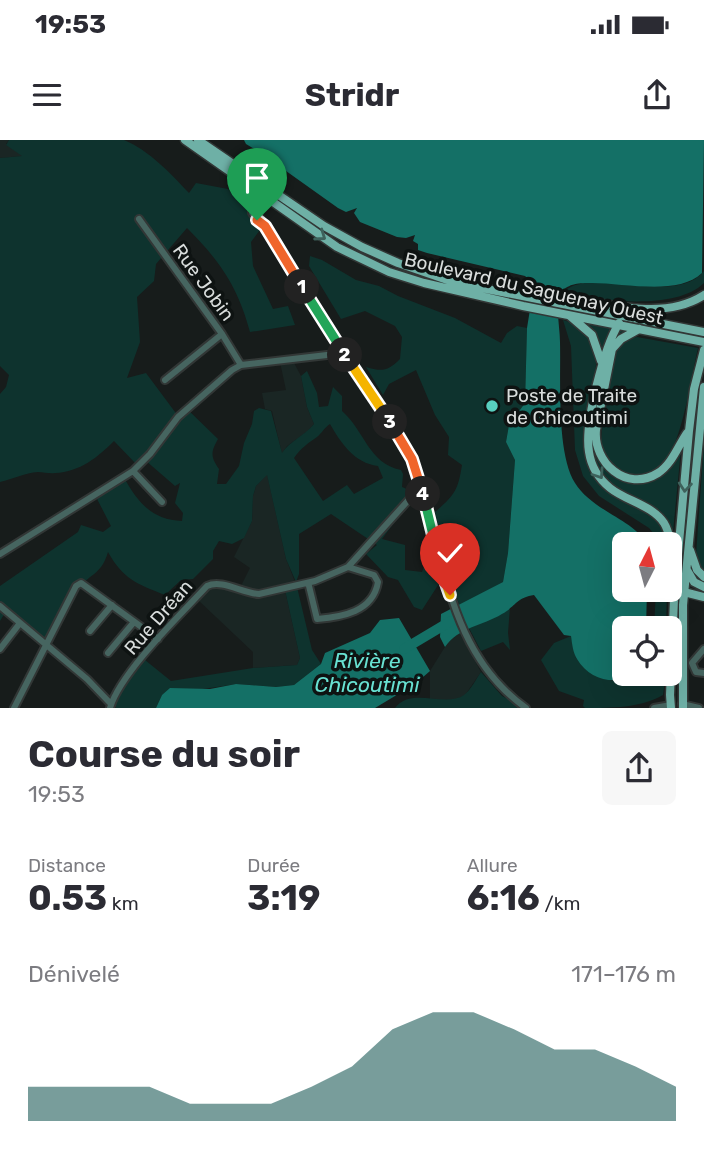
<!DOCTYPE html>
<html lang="fr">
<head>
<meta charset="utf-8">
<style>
	body { margin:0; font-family:Rubik,sans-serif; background:#f7f7f7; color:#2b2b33; height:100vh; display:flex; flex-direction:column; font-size:26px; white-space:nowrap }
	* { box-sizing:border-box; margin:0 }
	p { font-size:23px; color:#7c7c81 }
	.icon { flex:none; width:38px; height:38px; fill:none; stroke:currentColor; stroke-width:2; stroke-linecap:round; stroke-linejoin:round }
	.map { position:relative; height:568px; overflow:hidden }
	.drawer { display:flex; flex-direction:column; background:#fff; flex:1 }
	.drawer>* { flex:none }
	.needle { width:46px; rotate:6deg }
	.tools { position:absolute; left:612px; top:392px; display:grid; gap:14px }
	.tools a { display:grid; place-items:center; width:70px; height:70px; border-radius:10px; background:#fff; box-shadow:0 7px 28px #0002; font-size:35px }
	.pin { position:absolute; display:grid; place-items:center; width:60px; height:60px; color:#fff; margin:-72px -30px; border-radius:50% 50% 50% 0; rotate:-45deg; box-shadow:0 0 7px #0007 }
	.pin .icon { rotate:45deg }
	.km { position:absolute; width:35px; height:35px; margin:-18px; border-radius:50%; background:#222; color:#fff; font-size:19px; line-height:35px; text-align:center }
	.round { display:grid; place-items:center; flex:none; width:74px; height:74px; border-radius:10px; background:#f7f7f7 }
	.headline { display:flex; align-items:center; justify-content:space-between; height:119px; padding:0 28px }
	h1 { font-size:38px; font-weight:700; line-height:52px }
	.stats { display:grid; grid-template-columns:repeat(3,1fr); gap:10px; height:119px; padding:7px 28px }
	.stats div { display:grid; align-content:center }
	.stats b { font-size:35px; font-weight:700 }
	.stats small { font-size:19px; font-weight:400 }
	.stats p { font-size:19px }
	.chart { height:196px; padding:14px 28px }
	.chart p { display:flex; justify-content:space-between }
	.chart svg { width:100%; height:126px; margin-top:7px; fill:#3f7472; opacity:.7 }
	.status { display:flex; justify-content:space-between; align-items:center; height:49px; padding:0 35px; background:#fff; direction:ltr }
	.status svg { height:19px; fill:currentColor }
	header { display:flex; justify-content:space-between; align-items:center; height:91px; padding:0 28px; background:#fff; font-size:32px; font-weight:700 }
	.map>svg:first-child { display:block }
	.built { fill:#1a2624 }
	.green { fill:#0e332e; fill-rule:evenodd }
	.water { fill:#147066 }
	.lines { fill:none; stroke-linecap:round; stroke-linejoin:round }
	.river { stroke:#147066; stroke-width:10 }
	.minor-casing { stroke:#323736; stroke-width:10 }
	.major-casing { stroke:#323736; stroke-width:11 }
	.minor { stroke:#466560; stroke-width:6 }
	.major { stroke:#6eb0a6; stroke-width:8 }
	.oneway { stroke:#3e625c }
	.split-1-casing { stroke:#fff; stroke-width:14 }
	.split-2-casing { stroke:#fff; stroke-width:14 }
	.split-3-casing { stroke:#fff; stroke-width:14 }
	.split-4-casing { stroke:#fff; stroke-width:14 }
	.split-5-casing { stroke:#fff; stroke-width:14 }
	.split-6-casing { stroke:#fff; stroke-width:14 }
	.split-1 { stroke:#f0652b; stroke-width:9 }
	.split-2 { stroke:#22a559; stroke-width:9 }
	.split-3 { stroke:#f5b400; stroke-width:9 }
	.split-4 { stroke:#f0652b; stroke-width:9 }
	.split-5 { stroke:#22a559; stroke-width:9 }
	.split-6 { stroke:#f5b400; stroke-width:9 }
	.poi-dot { fill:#58cebf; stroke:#0e1312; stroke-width:2.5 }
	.labels { text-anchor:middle; stroke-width:7; stroke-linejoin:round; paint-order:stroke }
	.street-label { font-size:19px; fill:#d9dddc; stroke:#0e1312 }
	.poi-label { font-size:19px; fill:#d9dddc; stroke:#0e1312; text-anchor:start }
	.water-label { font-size:21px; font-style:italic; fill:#68e1d2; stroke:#0e1312 }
</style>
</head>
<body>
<div class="status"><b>19:53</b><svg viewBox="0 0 49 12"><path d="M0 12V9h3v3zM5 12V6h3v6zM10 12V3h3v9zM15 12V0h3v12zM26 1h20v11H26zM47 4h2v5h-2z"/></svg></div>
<header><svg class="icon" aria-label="menu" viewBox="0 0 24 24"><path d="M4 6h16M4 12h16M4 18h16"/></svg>Stridr<svg class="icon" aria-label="share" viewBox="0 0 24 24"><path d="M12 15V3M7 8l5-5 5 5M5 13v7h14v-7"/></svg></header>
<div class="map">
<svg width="704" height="568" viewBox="0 0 704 568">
	<rect width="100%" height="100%" fill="#171c1b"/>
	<path class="built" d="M 0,0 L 9,0 L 6,4 L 23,16 L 0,18 Z
		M 293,221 L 301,236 L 307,267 L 314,284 L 307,292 L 287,306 L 282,314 L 272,271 L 265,269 L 262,253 L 286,250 L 280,222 Z
		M 267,334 L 286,419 L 297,447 L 285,450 L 300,518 L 297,525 L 253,528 L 253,512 L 198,460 L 213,447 L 238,452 L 250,428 L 234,417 L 252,381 L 253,356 L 256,346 Z
		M 459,492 L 481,532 L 465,555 L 454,561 L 430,560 L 430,531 L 448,502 Z"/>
	<path class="green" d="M 9,0 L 124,0 C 150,11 170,33 189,53 L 196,43 L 228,49 L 262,87 L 251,102 L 253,126 L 273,169 L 288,166 L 295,185 L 250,192 C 238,147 220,121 187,88 L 156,124 L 154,141 L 137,157 L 140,202 L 127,238 L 146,233 L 178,276 L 186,268 L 218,299 C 211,312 210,316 219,329 L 217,344 L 226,344 L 239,326 L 244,303 L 252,284 L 254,271 L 259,268 L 271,271 L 282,313 C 290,301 304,296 314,284 L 307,267 L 301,236 L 307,231 L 317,253 L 319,267 L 328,266 L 333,247 L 342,256 L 342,271 C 365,291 368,323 401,330 L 403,334 L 402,347 L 416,353 L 382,399 L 405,405 L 405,430 L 422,432 L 431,407 L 441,397 L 435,372 C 455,355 458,350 462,325 L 448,315 L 449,297 L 435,275 L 416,230 L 389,244 L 383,255 L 366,227 C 382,232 388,231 400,219 L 402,197 L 395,186 L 365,171 L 341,179 L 309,126 L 310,116 L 322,120 L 356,140 L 379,146 L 398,156 L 455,178 L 501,203 L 507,193 L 517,186 L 527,188 L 525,263 L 509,285 L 506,302 L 515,320 L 508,413 L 503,442 L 483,453 L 461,470 L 449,434 L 442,439 L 422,470 L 414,467 L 398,440 L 388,437 L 366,414 L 377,405 L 331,374 L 299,394 L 299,434 L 296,442 L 286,419 L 267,335 L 256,346 L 253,356 L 252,381 L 244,398 L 232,404 L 219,401 L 213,411 L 213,419 L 193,439 L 181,440 L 165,455 C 137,444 123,439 108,412 C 101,436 89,433 78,450 C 67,467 58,486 48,504 L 6,471 L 0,481 L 0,446 L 78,392 L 81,385 L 103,392 L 111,386 L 95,355 L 123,336 C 137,361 151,380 182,381 L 183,373 L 175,363 L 180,343 L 175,346 L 145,320 L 138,326 L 114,301 C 98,317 80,332 55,333 C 50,334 44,332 38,332 C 25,333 13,339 0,342 L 0,254 L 6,247 L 9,235 L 0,226 L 0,18 L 22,16 L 6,5 ZM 330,284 C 341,303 354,323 378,326 L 383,338 L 354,354 L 347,345 L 323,361 L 294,318 C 301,308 307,304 317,297 C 322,293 324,288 330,284 Z
		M 704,131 L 704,143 C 674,172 599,159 561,155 C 584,122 673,169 704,131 Z
		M 563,180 C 618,195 588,255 586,293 C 585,306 592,323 595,335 L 651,374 L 662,386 L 667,404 L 656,404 L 654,394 L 649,388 L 599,356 L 583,336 L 575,310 L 571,206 Z
		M 592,183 L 612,188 L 603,210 L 597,196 L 587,184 Z
		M 619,189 L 628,190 L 617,199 L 593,302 C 600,341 620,338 653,339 L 681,309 L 673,392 L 606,341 L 597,328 L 591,312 L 591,292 L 607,212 Z
		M 637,197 L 698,208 C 691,237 683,299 665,321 C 656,332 640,337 626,333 C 614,330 605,319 602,307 C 599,295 612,217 619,207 C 623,201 630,198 637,197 Z
		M 704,303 L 704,433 L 696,415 Z
		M 297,447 L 312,510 L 321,524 L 294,545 L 276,547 L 237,544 L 162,555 L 156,568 L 116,568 L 114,560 L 145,520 L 171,541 L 253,528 L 297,525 L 300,518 L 285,450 Z
		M 656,450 L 667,450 L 666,488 L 654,488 Z
		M 510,467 L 508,493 L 510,510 L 503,502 L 481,511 L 469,488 L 502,474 Z
		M 571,496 L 576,518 L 612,541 L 638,534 L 666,534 L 663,555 C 641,568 611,568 585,568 L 583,566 L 584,560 L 559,551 L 541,520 L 554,503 Z
		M 481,532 L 502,556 L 520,565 L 520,568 L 395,568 C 411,546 445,568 464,555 C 471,550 476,539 481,532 Z"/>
	<path class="water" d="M 244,0 L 704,0 L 702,133 C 677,157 621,142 589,143 C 579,143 565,144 561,154 C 555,169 560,187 560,202 C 561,239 556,313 575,343 C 592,371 638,382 646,404 L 625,404 L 625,450 L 647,450 L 646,488 L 625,488 L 625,534 L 638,534 C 616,546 590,541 577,519 C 573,513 572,503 571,496 L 564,495 L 534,455 C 516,458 516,466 502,474 C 482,486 459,487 445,507 L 440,497 L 441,474 L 503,442 L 508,413 L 515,320 L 506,302 L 509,285 L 525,263 L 527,188 L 533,151 L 532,142 L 525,136 L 427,113 L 418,110 L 418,104 L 413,101 L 415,95 L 406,98 L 397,97 L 360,82 L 354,73 L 357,68 L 346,72 L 338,68 L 279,26 L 279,24 L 246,4 Z
		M 399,478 L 430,531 L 415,544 L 375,568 L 156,568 L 162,555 L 170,548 L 210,549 L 236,544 L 276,547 L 294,545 L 321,524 L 325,513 L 370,493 L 380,480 Z"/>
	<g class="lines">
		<path class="river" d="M 404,509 L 451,481"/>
		<g class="minor-casing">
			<path id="minor" d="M 260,58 L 258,74 L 262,82 L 400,297 C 447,387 435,503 526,568
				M 139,79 L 222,194 L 241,225
				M 258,81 L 252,73 L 252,64 L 260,58
				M 165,240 L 222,194
				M 133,331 L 162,362
				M 0,414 L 133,331 L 150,314 L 178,277 L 232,230 L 241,225 L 344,213
				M 309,446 L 317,479 C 342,477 373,472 378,442 L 374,435 L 348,427
				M 0,466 L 87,539 L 111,564
				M 90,491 L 112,465
				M 0,509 L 20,483
				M 704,509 L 692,523 L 696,532 L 704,533
				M 108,513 L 134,482
				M 682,564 L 699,568
				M 14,568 L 76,446 L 81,443 L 158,499
				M 110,568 C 120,533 180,475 207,446 C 222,439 242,453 259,454 L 315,441 L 348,427 L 413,355 L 422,351
				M 654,568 L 671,565"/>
		</g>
		<g class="major-casing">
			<path id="major" d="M 185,0 L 337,107 L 389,132 L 424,143 L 523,166 L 704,202
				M 198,0 L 324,86 L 362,107 L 398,123 L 456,143 L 704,192
				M 558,160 L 572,159 C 615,165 665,180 704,155
				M 570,176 L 592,195 L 601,221
				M 619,183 C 604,208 584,283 589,312 C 591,326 599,339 610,348 C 626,361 652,365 664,383 C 673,398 670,418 673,435
				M 639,189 L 621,199 L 612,209 L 596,290 C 593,322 626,353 658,333 C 672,324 678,306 687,293
				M 690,410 L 697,430 L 704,437
				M 687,430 L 694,442 L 704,447
				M 680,451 L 704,457
				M 671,568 L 670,555 L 674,459 L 689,291 L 694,249 L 704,210
				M 683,568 L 683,465 L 704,247"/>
		</g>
		<use href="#minor" class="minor"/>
		<use href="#major" class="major"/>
	</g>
	<defs><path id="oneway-chevron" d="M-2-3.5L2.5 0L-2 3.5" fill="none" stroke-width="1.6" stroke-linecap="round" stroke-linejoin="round" transform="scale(1.75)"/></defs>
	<g class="oneway">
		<use href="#oneway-chevron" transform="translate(321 96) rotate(35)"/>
		<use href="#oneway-chevron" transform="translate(599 334) rotate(56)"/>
		<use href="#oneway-chevron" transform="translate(685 347) rotate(95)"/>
	</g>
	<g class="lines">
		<g class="split-1-casing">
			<path id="split-1" d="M 257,80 L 265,86 L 302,147"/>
		</g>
		<g class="split-2-casing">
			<path id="split-2" d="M 302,147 L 345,215"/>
		</g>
		<g class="split-3-casing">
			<path id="split-3" d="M 345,215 L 390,282"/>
		</g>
		<g class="split-4-casing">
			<path id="split-4" d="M 390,282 L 412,319 L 423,354"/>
		</g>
		<g class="split-5-casing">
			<path id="split-5" d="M 423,354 L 442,432"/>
		</g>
		<g class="split-6-casing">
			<path id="split-6" d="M 442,432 L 450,455"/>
		</g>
		<use href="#split-1" class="split-1"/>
		<use href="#split-2" class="split-2"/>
		<use href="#split-3" class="split-3"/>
		<use href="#split-4" class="split-4"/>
		<use href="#split-5" class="split-5"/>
		<use href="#split-6" class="split-6"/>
	</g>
	<circle class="poi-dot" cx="492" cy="266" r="7"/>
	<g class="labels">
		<g class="street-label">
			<text transform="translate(204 142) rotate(54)" y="7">Rue Jobin</text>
			<text transform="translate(534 148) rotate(13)" y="7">Boulevard du Saguenay Ouest</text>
			<text transform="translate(158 477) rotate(-49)" y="7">Rue Dréan</text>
		</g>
		<g class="poi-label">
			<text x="506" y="262">Poste de Traite<tspan x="506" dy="22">de Chicoutimi</tspan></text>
		</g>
		<g class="water-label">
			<text x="367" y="528">Rivière<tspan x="367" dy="24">Chicoutimi</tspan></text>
		</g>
	</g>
</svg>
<div class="tools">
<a><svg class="needle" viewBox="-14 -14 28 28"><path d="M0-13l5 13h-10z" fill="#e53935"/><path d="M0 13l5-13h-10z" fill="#7c7c81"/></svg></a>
<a><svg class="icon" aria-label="locate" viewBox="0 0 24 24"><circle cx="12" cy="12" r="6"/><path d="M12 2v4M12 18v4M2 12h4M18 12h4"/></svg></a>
</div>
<div class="pin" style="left:257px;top:80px;background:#1e9e55"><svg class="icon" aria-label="arrive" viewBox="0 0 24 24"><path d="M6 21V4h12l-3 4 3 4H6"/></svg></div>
<div class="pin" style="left:450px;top:455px;background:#d93025"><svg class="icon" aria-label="check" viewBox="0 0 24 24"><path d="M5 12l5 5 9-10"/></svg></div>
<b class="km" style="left:302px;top:147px">1</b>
<b class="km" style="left:345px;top:215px">2</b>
<b class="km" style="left:390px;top:282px">3</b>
<b class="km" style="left:423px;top:354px">4</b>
</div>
<section class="drawer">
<div class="headline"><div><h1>Course du soir</h1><p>19:53</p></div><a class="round"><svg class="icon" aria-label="share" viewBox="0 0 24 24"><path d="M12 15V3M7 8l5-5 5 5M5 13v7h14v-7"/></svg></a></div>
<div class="stats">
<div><p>Distance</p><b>0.53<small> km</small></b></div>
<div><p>Durée</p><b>3:19</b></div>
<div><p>Allure</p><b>6:16<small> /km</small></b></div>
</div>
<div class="chart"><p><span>Dénivelé</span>171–176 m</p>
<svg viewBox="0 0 160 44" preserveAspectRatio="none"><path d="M0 44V32L10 32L20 32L30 32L40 38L50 38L60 38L70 32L80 25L90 12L100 6L110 6L120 12L130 19L140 19L150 25L160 32V44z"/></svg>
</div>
</section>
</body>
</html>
